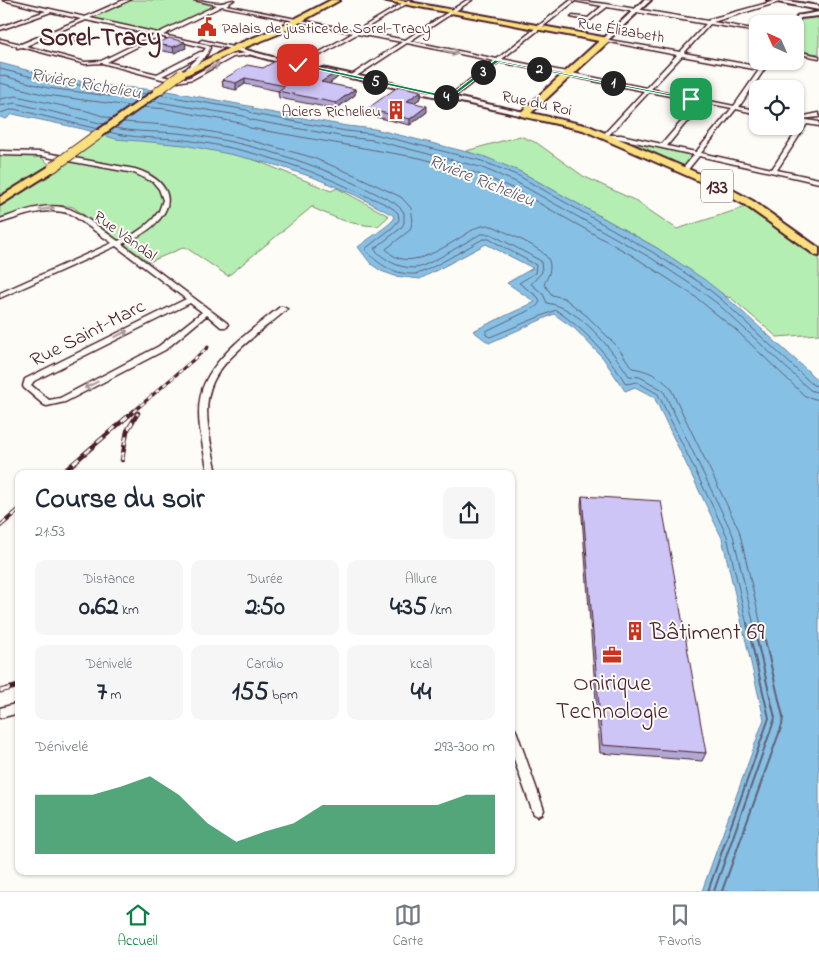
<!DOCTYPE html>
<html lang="fr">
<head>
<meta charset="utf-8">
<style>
	body { margin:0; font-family:"Indie Flower",sans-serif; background:#f6f6f7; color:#1f2937; height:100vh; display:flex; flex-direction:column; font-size:19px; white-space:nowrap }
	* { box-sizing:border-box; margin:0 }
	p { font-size:16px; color:#747a83 }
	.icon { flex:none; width:28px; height:28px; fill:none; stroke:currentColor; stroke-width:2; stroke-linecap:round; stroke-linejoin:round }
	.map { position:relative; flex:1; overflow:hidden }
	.drawer { position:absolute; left:15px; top:470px; width:500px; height:405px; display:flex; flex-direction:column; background:#fff; border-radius:10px; box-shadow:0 1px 4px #0004 }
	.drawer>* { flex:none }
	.needle { width:32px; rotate:315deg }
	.tools { position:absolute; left:749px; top:15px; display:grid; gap:10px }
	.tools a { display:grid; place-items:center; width:55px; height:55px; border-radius:10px; background:#fff; box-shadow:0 1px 4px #0004; font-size:25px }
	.pin { position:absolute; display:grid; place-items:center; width:42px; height:42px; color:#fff; margin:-21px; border-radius:10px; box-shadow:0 2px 8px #0006 }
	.km { position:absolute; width:25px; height:25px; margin:-12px; border-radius:50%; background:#222; color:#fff; font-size:14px; line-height:25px; text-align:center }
	.round { display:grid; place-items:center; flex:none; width:52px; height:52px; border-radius:10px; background:#f6f6f7 }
	.headline { display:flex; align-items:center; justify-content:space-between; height:85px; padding:0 20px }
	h1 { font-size:28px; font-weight:700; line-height:38px }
	.stats { display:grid; grid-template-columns:repeat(3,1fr); gap:8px; height:85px; padding:5px 20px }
	.stats div { display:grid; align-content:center; border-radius:10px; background:#f6f6f7; text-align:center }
	.stats b { font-size:25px; font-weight:700 }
	.stats small { font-size:14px; font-weight:400 }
	.stats p { font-size:14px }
	.chart { height:140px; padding:10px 20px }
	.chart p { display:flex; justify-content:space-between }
	.chart svg { width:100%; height:90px; margin-top:5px; fill:#0b8043; opacity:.7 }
	.menu { display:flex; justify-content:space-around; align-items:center; height:70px; border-top:1px solid #e0e1e3; background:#fff; font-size:14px; color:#747a83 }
	.menu a { display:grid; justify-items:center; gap:2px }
	.menu .current { color:#0b8043 }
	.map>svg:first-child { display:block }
	.green { fill:#b5eeb2; stroke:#80866e }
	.water { fill:#86c1e5; stroke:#6e809b }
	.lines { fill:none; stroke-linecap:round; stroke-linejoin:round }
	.shore-far1 { stroke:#626075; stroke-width:1 }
	.shore { stroke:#626075; stroke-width:2 }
	.street-casing { stroke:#4a1f2b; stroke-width:3 }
	.secondary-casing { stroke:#4a1f2b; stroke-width:4 }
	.primary-casing { stroke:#4a1f2b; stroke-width:4 }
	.street { fill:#fdfcf7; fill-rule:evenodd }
	.secondary { fill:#fdfcf7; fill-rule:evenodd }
	.primary { fill:#fbe080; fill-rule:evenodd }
	.rail-far2-casing { stroke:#4a1f2b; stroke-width:3 }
	.rail-far1-casing { stroke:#4a1f2b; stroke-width:4.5 }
	.rail-casing { stroke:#4a1f2b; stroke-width:5 }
	.rail-far2 { stroke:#fdfcf7; stroke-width:2; stroke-dasharray:5; stroke-linecap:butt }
	.rail-far1 { stroke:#fdfcf7; stroke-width:2.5; stroke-dasharray:8; stroke-linecap:butt }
	.rail { stroke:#fdfcf7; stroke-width:3; stroke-dasharray:10; stroke-linecap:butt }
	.primary-bridge-far1-casing { stroke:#4a1f2b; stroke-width:10; stroke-linecap:butt }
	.primary-bridge-casing { stroke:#4a1f2b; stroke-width:12; stroke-linecap:butt }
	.primary-bridge-far1 { stroke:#fbe080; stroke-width:8 }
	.primary-bridge { stroke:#fbe080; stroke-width:10 }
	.wall { fill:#b1a9d4; stroke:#4a1f2b }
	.shaded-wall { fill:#908aad; stroke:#4a1f2b }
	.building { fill:#cec5f7; stroke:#4a1f2b }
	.oneway { stroke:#ac999b }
	.route { fill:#0b8043; stroke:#fff }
	.labels { text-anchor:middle; stroke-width:4; stroke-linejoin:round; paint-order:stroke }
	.far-poi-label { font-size:16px; fill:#4a1f2b; stroke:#fdfcf7; text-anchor:start }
	.far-street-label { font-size:16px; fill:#4a1f2b; stroke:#fdfcf7 }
	.far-water-label { font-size:18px; font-style:italic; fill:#5f586c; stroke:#fdfcf7 }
	.shield { fill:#fdfcf7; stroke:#806168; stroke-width:1 }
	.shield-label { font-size:19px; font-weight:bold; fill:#4a1f2b }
	.street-label { font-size:20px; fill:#4a1f2b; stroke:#fdfcf7 }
	.near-poi-label { font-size:24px; fill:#4a1f2b; stroke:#fdfcf7; text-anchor:start }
	.far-town-label { font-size:25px; font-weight:bold; fill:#4a1f2b; stroke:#fdfcf7 }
</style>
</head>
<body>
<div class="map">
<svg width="819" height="891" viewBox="0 0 819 891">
	<rect width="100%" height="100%" fill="#fdfcf7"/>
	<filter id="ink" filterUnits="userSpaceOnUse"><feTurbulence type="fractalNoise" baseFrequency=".02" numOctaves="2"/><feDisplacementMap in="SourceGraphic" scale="10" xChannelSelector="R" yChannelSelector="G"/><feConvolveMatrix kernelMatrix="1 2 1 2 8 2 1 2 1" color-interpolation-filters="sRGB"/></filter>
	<g filter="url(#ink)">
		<path class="green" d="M 129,0 L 196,0 L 220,5 L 159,34 L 86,18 Z
			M 819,15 L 819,54 L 795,50 L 795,27 L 803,16 Z
			M 106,132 L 238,153 L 331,191 L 337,188 L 389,216 L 378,226 C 350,225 338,219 313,208 L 313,206 L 228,276 L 185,247 L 149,262 L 73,207 C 49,201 23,214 0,221 L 0,153 L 41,154 L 40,157 L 53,167 Z
			M 520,136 L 537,143 L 583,176 L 634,200 L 677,229 L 752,205 L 819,253 L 819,334 L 777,337 L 731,298 L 725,296 L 657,248 L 521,172 L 466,151 Z
			M 621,138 L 697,155 L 687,167 Z"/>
		<path class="water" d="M 0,63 L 49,76 L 111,86 L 168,91 L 254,107 L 252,109 L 347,126 L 375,129 L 483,156 L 521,172 L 657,248 L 705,280 L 725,296 L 809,372 L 819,383 L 819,891 L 702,891 L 764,719 L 722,538 L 654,397 L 635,387 L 625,391 L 603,358 L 575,329 L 554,314 L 489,343 L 473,331 L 535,302 L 507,283 L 533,268 L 486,244 L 420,279 L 395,276 L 381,271 L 371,264 L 358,247 C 369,238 386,228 394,219 L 393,215 L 355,195 L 315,178 L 279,166 L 234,155 L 184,145 L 116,139 L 83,129 L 13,114 L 6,119 L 0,117 Z"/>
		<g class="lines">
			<path class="shore-far1" d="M 0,69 L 49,81 L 147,94
				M 0,75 L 48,88 L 139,100
				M 0,83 L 46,95 L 130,106
				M 161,95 L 247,110 L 253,114 L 346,131 L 374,134 L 482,161 L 519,176 L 654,253 L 702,284 L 722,300 L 813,385 L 819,386
				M 0,99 L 16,96 L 87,111 L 112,119
				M 152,101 L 244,116 L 251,120 L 345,137 L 373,140 L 480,167 L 516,182 L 651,258 L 698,289 L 718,304 L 810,390 L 819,393
				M 0,106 L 15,103 L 104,124
				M 143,107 L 166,109 L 240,123 L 250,128 L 420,158 L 476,173 L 512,188 L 633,256 L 693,295 L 737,331 L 805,396 L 819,400
				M 0,113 L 14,109 L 98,129
				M 124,122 L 180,126 L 238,137 L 311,157 L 357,176 L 401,197 L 411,208 L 413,220 L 410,230 L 386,249 C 409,278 455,239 478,227 L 487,225 L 495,227 C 508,234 545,248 549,261 C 552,269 548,277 544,284 L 552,295 L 564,298 L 587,316 L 617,346 L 632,368 C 647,370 659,376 670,387 L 739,530 L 761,625
				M 115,128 C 139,133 163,131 187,134 C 252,143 315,163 373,192 C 384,198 398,202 404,213 L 404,223 L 401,228 L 374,249 C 386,261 398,268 415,268 C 425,268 469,240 481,234 L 491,234 L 541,261 L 542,272 L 531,284 L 543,294 L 547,303 C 581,308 611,349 629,376 L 640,377 L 663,390 L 733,535 L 754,625
				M 109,132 C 134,139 160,137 185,140 C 247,148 308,167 364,195 C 376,200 389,204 398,213 L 399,220 L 392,228 L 365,249 C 378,265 395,275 416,274 C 425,273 472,245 483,239 L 489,239 L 536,265 L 535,273 L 519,283 L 538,297 L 540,302 L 536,307 L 486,331 L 486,335 L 490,337 L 556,310 C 588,333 605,351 626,384 L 637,382 L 658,394 L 727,536 L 747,625"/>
			<path class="shore" d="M 708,891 L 769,718 L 747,623
				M 714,891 L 775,718 L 753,623
				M 722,891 L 782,725 L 783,717 L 761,623"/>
			<g class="street-casing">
				<path id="street" d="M 3,0 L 11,0 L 85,17 L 124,0 L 130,0 L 90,18 L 158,33 L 217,5 L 194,0 C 202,0 210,3 218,3 C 224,4 228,0 234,0 L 226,5 L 356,31 L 408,0 L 413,0 L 361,31 L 405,40 L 467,0 L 472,0 L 410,41 L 497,59 L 571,0 L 606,4 L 708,21 L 710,19 L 778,0 L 779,2 L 713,22 L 758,30 L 758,32 L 710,24 L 684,53 L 761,67 L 765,61 L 770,61 L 739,107 L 758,110 L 758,114 L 736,109 L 701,153 L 772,169 L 802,123 L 795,122 L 795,118 L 819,113 L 819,117 L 801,119 L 819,122 L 819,126 L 807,124 L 777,170 L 819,179 L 819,183 L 699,156 L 686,172 L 684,173 L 681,171 L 694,155 L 621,139 L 603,137 L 603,135 L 644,91 L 499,62 L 450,100 L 448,99 L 448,97 L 494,61 L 407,43 L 352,79 L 350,78 L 350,76 L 402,42 L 357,34 L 301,66 L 299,66 L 299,64 L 353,33 L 222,6 L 163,35 L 209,45 L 210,48 L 206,56 L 190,70 L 186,69 L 200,56 L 162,76 L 171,78 L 172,79 L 169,81 L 102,63 L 85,64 L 22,47 L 17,48 L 17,46 L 0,41 L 0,39 L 21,44 L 81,19 L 51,12 L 0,30 L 0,27 L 46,11 ZM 575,1 L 602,6 L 588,18 L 573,16 L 571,17 L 589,21 L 607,7 L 706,24 L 680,52 L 603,39 L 603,41 L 605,41 L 677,55 L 646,88 L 502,59 ZM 86,20 L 154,35 L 101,61 L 85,62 L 26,46 L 51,35 L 89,43 L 89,41 L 55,33 ZM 159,36 L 206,48 L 203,52 L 200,52 L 157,74 L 107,62 ZM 682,56 L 759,70 L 734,106 L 651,89 ZM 649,92 L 732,108 L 696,152 L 667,146 L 684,125 L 698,115 L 698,113 L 696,112 L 680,123 L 662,144 L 621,135 L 609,135 Z
					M 798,15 L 802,16 L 796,25 L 792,24 Z
					M 202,40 L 237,48 L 237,49 L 235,50 L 200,42 L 200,41 Z
					M 795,51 L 819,56 L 819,58 L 795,53 Z
					M 247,53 L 249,53 L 249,55 L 233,57 L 193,79 L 178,82 L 175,80 L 190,77 L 230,55 Z
					M 0,151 L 41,152 L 135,169 C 166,179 181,201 153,226 C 144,234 133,239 122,244 L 227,323 L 228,325 L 227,327 L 221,327 L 207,315 L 165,350 L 65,402 L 47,406 L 44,405 L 24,388 L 23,386 L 25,379 L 186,299 L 116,246 L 0,298 L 0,293 L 112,243 L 71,214 C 46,206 24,216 0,223 L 0,219 C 23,211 52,199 76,212 C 90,220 104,231 118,241 L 134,234 L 144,227 L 153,219 L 159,211 L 163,200 L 159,189 L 153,182 L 134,173 L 41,156 L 0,155 ZM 190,303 L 202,312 L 159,346 L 60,398 L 49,400 L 31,385 L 34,381 Z
					M 280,307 L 283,307 L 287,309 C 276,320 262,328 251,339 C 237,351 221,365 213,382 C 200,410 212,445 217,474 L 208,474 C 204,448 195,420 201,394 C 209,359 254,328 280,307 Z
					M 19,703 L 19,713 L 0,718 L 0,708 Z
					M 511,728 L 515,729 L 517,733 L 544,810 L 542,814 L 538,816 L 534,814 L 532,810 L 511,751 Z"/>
			</g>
			<g class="secondary-casing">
				<path id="secondary" d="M 644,0 L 651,0 L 607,41 L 603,41 L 603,39 Z
					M 767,0 L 781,0 L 819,6 L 819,10 Z
					M 819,12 L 819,16 L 800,18 L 797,16 Z
					M 235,47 L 295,63 L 296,64 L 293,66 L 233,50 L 232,49 Z
					M 322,68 L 524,112 L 528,114 L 524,116 L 320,71 L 320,69 Z"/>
			</g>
			<g class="primary-casing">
				<path id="primary" d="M 331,0 L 340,0 L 281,33 L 241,49 L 184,76 L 177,74 L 235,45 L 275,29 Z
					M 382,0 L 398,0 L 608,38 L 608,42 L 531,113 L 589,126 L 716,181 L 753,201 L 819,248 L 819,256 L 815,255 L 745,205 L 708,185 L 583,130 L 521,116 L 521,112 L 599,41 Z
					M 158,88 L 162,91 L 161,93 L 100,137 L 94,137 L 94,133 Z
					M 53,164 L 57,165 L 57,169 L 0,205 L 0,197 Z"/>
			</g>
			<use href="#street" class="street"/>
			<use href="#secondary" class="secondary"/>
			<use href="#primary" class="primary"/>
			<g class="rail-far2-casing">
				<path id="rail-far2" d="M 133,412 L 208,347"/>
			</g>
			<g class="rail-far1-casing">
				<path id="rail-far1" d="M 122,460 L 127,431 L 138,413
					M 61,474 L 134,411
					M 0,526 L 19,510"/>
			</g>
			<g class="rail-casing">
				<path id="rail" d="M 0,691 L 19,686"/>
			</g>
			<use href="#rail-far2" class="rail-far2"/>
			<use href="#rail-far1" class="rail-far1"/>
			<use href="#rail" class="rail"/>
			<g class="primary-bridge-far1-casing">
				<path id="primary-bridge-far1" d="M 158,91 L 181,74"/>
			</g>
			<g class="primary-bridge-casing">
				<path id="primary-bridge" d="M 53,167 L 97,135"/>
			</g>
			<use href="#primary-bridge-far1" class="primary-bridge-far1"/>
			<use href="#primary-bridge" class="primary-bridge"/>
		</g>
		<path class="wall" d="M 157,44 L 186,48 L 174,53 L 158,50 Z
			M 263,68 L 337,72 L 337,78 L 329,84 L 355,89 L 355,95 L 336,109 L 279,98 L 278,91 L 245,84 L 236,90 L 223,87 L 222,80 Z
			M 421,91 L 421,98 L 414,103 L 427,112 L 410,125 L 367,115 L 367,109 Z
			M 582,496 L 706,753 L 702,761 L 600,753 L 581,504 Z"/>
		<path class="shaded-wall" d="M 185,42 L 186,48 L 174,53 L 173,47 Z
			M 337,72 L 337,78 L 322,89 L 321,82 Z
			M 245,78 L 245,84 L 236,90 L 236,83 Z
			M 355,89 L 355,95 L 336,109 L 336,103 Z
			M 421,91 L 421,98 L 407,108 L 407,101 Z
			M 427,106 L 427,112 L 410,125 L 410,119 Z"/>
		<path class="building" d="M 169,38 L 185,42 L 173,47 L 157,44 Z
			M 279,59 L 337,72 L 321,82 L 355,89 L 336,103 L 278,91 L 285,86 L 245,78 L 236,83 L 222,80 L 247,65 L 263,68 Z
			M 399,86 L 421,91 L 407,101 L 427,106 L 410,119 L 367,109 Z
			M 582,496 L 661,501 L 706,753 L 602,745 Z"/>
		<defs><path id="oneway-shaft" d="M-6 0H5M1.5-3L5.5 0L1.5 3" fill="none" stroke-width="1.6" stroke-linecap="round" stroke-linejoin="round" transform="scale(1.25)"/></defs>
		<g class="oneway">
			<use href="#oneway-shaft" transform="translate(451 52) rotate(12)"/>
			<use href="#oneway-shaft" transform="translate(212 67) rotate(-28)"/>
			<use href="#oneway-shaft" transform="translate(47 209) rotate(-6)"/>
			<use href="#oneway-shaft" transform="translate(121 334) rotate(-26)"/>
			<use href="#oneway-shaft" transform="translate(91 385) rotate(153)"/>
		</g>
	</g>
	<path class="route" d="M 495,60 L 691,98 L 694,99 L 691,100 L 498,62 L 450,99 L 295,65 L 298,63 L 449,96 Z"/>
	<defs>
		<g id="civic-bare" transform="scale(1.5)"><path d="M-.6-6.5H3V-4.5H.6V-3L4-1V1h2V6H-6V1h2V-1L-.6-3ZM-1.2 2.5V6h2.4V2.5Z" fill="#c8321e" stroke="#fdfcf7" stroke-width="2.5" paint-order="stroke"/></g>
		<g id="building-bare" transform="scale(1.5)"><path d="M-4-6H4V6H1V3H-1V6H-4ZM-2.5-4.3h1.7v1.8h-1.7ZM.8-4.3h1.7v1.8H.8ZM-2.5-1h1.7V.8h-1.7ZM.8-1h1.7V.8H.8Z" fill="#c8321e" stroke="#fdfcf7" stroke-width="2.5" paint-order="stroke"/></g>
		<g id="office-bare" transform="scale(1.5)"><path d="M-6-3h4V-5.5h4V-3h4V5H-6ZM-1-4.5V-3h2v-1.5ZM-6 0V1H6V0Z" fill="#c8321e" stroke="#fdfcf7" stroke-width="2.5" paint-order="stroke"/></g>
	</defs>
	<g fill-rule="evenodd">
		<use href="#civic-bare" x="207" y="27"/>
		<use href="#building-bare" x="396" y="110"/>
		<use href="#building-bare" x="635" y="631"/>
		<use href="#office-bare" x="612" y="655"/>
	</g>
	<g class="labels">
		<g class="far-poi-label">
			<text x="222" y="33">Palais de justice de Sorel-Tracy</text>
			<text x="381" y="116" text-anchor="end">Aciers Richelieu</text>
		</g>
		<g class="far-street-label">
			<text transform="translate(621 29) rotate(10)" y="6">Rue Élizabeth</text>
			<text transform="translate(537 102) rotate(12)" y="6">Rue du Roi</text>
			<text transform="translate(126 235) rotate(36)" y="6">Rue Vandal</text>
		</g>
		<g class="far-water-label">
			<text transform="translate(86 83) rotate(10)" y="6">Rivière Richelieu</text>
			<text transform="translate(482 180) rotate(22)" y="6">Rivière Richelieu</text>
		</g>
		<rect class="shield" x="701" y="169.5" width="32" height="33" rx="4"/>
		<g class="shield-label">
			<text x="717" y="193">133</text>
		</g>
		<g class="street-label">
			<text transform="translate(87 332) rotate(-27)" y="7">Rue Saint-Marc</text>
		</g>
		<g class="near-poi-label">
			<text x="650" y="639">Bâtiment 69</text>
			<text x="612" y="690" text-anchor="middle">Onirique<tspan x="612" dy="28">Technologie</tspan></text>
		</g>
		<g class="far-town-label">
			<text x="100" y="45">Sorel-Tracy</text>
		</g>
	</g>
</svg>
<div class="tools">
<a><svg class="needle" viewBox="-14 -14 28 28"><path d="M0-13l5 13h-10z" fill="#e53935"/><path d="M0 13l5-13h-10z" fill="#747a83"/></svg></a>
<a><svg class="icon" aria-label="locate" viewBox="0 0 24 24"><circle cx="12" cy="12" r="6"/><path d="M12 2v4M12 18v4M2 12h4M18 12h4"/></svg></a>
</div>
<div class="pin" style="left:691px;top:99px;background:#1e9e55"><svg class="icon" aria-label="arrive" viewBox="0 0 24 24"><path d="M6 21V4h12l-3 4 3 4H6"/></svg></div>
<div class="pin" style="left:298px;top:65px;background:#d93025"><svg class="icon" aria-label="check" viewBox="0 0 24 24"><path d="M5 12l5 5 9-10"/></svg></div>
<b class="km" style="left:613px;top:83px">1</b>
<b class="km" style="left:539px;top:69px">2</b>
<b class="km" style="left:483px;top:72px">3</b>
<b class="km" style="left:446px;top:97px">4</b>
<b class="km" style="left:375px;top:82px">5</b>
<section class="drawer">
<div class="headline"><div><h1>Course du soir</h1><p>21:53</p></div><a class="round"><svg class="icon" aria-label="share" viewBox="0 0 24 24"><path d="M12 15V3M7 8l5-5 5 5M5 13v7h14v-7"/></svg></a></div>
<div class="stats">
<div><p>Distance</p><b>0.62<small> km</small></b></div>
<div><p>Durée</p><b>2:50</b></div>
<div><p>Allure</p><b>4:35<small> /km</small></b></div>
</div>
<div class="stats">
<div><p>Dénivelé</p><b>7<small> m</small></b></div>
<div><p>Cardio</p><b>155<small> bpm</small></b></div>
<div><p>kcal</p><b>44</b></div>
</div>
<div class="chart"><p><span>Dénivelé</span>293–300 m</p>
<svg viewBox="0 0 160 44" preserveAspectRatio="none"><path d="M0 44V15L10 15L20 15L30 11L40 6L50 15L60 29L70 38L80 33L90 29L100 20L110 20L120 20L130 20L140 20L150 15L160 15V44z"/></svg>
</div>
</section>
</div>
<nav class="menu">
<a class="current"><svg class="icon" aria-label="home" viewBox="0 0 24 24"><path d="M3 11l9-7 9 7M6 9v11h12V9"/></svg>Accueil</a>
<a><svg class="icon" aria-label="map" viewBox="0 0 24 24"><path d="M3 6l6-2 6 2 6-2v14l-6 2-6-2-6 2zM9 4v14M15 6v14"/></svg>Carte</a>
<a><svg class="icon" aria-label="saved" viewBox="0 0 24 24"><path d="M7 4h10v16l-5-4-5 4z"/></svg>Favoris</a>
</nav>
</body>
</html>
